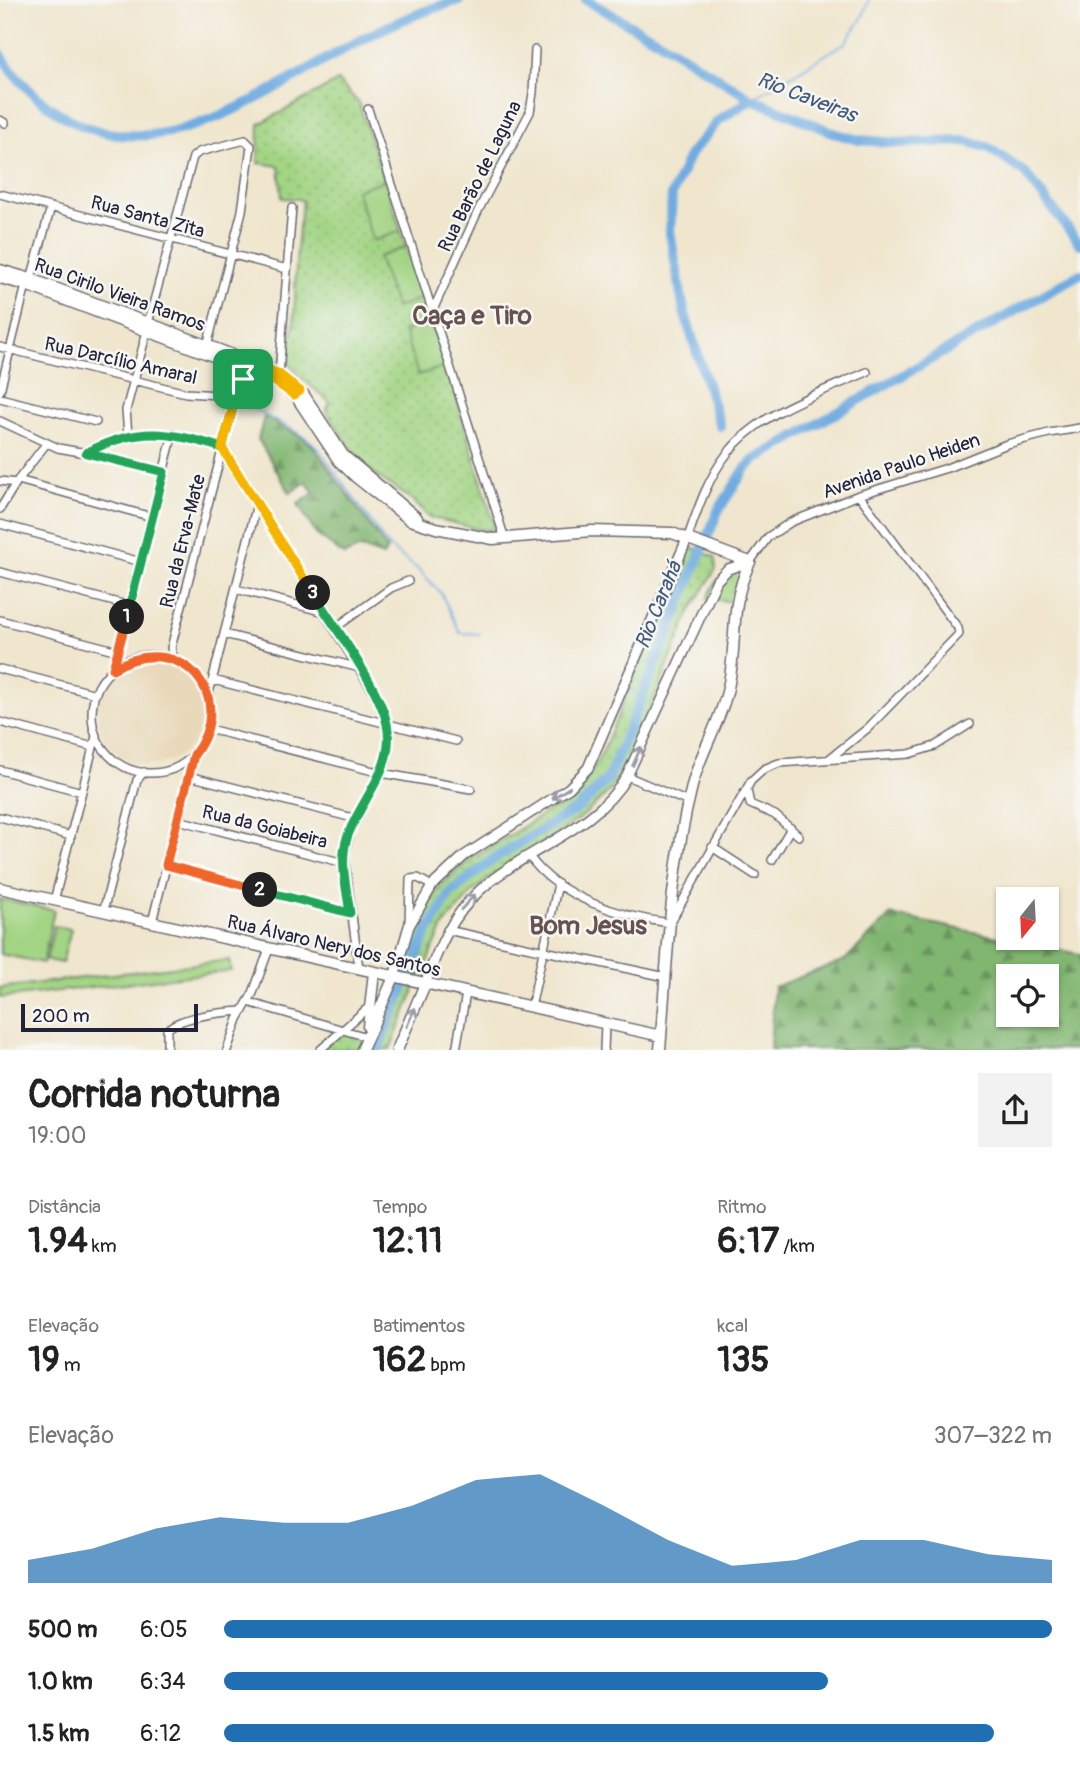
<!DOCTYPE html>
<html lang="pt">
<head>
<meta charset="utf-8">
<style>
	body { margin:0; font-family:Pangolin,sans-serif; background:#f2f2f2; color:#222; height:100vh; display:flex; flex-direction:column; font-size:26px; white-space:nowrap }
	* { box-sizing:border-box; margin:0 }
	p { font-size:23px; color:#767676 }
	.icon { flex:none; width:38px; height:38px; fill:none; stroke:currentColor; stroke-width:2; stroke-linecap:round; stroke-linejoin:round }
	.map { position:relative; height:1050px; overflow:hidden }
	.details { display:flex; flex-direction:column; background:#fff; flex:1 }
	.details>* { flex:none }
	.needle { width:46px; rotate:198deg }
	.controls { position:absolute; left:996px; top:887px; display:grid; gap:14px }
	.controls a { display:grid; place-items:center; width:63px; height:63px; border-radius:0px; background:#fff; box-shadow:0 2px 5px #0004; font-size:35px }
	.scale { position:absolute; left:21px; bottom:18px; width:177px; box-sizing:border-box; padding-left:7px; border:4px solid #22223b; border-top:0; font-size:19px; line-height:24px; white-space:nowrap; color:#22223b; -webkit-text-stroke:5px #f6f6f2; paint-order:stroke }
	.pin { position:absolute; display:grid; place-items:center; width:60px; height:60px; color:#fff; margin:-30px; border-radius:14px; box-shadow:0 4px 10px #0006 }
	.km { position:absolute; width:35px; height:35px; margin:-18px; border-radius:50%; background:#222; color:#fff; font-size:19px; line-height:35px; text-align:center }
	.round { display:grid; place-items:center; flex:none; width:74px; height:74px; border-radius:0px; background:#f2f2f2 }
	.overview { display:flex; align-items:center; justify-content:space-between; height:119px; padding:0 28px }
	h1 { font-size:38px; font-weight:700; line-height:52px }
	.figures { display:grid; grid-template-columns:repeat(3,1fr); gap:10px; height:119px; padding:7px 28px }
	.figures div { display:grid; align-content:center }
	.figures b { font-size:35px; font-weight:700 }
	.figures small { font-size:19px; font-weight:400 }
	.figures p { font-size:19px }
	.chart { height:196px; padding:14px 28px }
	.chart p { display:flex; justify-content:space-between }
	.chart svg { width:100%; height:126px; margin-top:7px; fill:#1f6fb2; opacity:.7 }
	ul { padding:0 28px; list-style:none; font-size:23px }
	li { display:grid; grid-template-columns:112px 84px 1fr; align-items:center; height:52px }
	li i { height:18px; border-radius:9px; background:#1f6fb2 }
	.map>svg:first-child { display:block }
	.built { fill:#e9d9ba }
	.green { fill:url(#green-dots); stroke:#627b5f; stroke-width:2 }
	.forest { fill:url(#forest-firs); stroke:#526c56; stroke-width:2; fill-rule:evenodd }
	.pitch { fill:#a2d483; stroke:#627b5f; stroke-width:2 }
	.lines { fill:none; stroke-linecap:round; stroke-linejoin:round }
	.stream { stroke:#6face1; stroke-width:2 }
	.river { stroke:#6face1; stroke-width:10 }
	.minor-casing { stroke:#6a676e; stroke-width:10 }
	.tertiary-casing { stroke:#6a676e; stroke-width:12 }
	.secondary-casing { stroke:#6a676e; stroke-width:13 }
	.minor { stroke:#fff; stroke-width:7 }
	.tertiary { stroke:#fff; stroke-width:9 }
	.secondary { stroke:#fff; stroke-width:10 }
	.oneway { stroke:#9c9ca7 }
	.split-1-casing { stroke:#fff; stroke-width:14 }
	.split-2-casing { stroke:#fff; stroke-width:14 }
	.split-3-casing { stroke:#fff; stroke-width:14 }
	.split-4-casing { stroke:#fff; stroke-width:14 }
	.split-1 { stroke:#22a559; stroke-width:9 }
	.split-2 { stroke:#f0652b; stroke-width:9 }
	.split-3 { stroke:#22a559; stroke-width:9 }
	.split-4 { stroke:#f5b400; stroke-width:9 }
	.labels { text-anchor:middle; stroke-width:5; stroke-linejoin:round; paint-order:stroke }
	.street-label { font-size:19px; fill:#22223b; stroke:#f6f6f2 }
	.water-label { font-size:21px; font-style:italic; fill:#41597d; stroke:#f6f6f2 }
	.district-label { font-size:26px; font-weight:bold; fill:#685251; stroke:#f6f6f2 }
</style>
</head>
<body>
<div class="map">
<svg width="1080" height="1050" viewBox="0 0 1080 1050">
	<defs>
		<pattern id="green-dots" width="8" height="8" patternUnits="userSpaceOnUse" patternTransform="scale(1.75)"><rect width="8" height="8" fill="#a2d483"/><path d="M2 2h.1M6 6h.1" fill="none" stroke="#8bb672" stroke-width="1.8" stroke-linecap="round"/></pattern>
		<pattern id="forest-firs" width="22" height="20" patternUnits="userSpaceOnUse" patternTransform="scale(1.75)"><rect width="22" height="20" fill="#81b671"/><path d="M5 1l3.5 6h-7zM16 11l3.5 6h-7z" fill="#69945e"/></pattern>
	</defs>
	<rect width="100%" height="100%" fill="#f6f6f2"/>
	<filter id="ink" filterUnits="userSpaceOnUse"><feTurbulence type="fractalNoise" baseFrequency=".0143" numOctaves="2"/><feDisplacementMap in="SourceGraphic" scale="14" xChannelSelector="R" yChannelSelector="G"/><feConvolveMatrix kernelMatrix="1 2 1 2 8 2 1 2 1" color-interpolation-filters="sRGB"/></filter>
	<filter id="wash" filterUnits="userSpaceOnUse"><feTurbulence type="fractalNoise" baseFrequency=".00686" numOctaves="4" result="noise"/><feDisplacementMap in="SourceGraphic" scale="28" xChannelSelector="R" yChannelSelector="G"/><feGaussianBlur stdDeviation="1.57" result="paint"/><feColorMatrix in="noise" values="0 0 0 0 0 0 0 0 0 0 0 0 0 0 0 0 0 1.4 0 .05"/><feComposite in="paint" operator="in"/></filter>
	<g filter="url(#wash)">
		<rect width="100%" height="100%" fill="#f0e6ce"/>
		<path class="built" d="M98 713a52 52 0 1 1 104 0a52 52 0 1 1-104 0Z"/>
		<path class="green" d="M 338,81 L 359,103 L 422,298 L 447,366 L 494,524 L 490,532 L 429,517 L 411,499 L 374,474 L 356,456 L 326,411 L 330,402 C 322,396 289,368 288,360 C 287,348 293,334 294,322 C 296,282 295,241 303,201 L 298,199 L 282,198 L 279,166 L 258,163 L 259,124 Z
			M 691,547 L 715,557 L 716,569 L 690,612 L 626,766 L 610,790 L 581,818 L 492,876 L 474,890 L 444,925 L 420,977 L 399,972 L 416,921 L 443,883 L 468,861 L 568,799 L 588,779 L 603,751 L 687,550 Z
			M 750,562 L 736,602 L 707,599 L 717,580 Z
			M 397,983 L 414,986 L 414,992 L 390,1049 L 365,1050 L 394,985 Z
			M 342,1029 L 367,1037 L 362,1049 L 320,1050 Z"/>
		<path class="forest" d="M 264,417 L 304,438 L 313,446 L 387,549 L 383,556 L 361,548 L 344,555 L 316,534 L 298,504 L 314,493 L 306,482 L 290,493 L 258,439 Z
			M 891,915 L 1080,954 L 1080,1049 L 770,1049 L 774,987 L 845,960 ZM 1046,976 L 1046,1015 L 1008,1015 L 1008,976 Z"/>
		<path class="pitch" d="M 385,180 L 401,231 L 373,241 L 356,190 Z
			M 406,247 L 422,298 L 396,308 L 378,257 Z
			M 430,323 L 447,366 L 418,375 L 404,331 Z
			M 0,899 L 54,910 L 43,963 L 0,954 Z
			M 54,926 L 71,929 L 62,963 L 46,960 Z
			M 229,960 L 231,971 L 0,998 L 0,988 Z"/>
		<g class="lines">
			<path class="stream" d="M 752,99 L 845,43 L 861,20 L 869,0
				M 242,401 C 267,419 296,427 318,448 L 389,547 L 419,570 L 441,593 L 460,633 L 480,634
				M 630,691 L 643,697"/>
			<path class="river" d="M 586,0 L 659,41 L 752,99 L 837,134 L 859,140 L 896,143 L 966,141 L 989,148 L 1025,173 L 1080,244
				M 0,53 C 13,75 29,92 50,107 C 152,184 270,87 361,40 C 392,23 425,10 459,0
				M 720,426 L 684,311 L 670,233 L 672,194 L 690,154 L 719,120 L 752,99
				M 377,1050 L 426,935 L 450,893 L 495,858 L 580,807 L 609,777 L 718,511 L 745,469 L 754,460 L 1080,274"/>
		</g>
	</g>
	<g filter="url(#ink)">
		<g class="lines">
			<g class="minor-casing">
				<path id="minor" d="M 368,109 L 505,539
					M 0,120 L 5,123
					M 0,194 L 287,269
					M 31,279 L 51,207
					M 433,310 L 479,209 L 530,112 L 533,93 L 535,50
					M 148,323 L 193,157 L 199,152 L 245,140 L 251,146 L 242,211 L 207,346
					M 0,347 L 186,393 L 236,396
					M 279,374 L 292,208
					M 0,391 L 26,285
					M 0,398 L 96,422
					M 0,421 L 58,448 L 86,453 L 164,472
					M 128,435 L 126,410 L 147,331
					M 86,453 C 136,426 171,431 222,448 L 379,701 L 389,735 L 386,762 L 351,830 L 344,855 L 359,969
					M 18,480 L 152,517
					M 0,481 L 16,483
					M 0,509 L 18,480 L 46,444
					M 0,524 L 141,562
					M 688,537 C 698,508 708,478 727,454 C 759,412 820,393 867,372
					M 750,562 L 768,537 L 791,522 L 859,495 L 947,468 L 1007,444 L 1049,433 L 1080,428
					M 0,572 L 130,606
					M 236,589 L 325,612
					M 0,620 L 118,651
					M 335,628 L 391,588 L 408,581
					M 224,634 L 360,668
					M92 714a59 59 0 1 1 118 0a59 59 0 1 1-118 0Z
					M 174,660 L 171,648 L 236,396 L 248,367
					M 113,668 L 173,434
					M 0,669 L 96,694
					M 213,680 L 456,741
					M 208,697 L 257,504
					M 0,722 L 93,747
					M 209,729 L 381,773 L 471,789
					M 829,759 L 868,728 L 959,634 L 958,628 L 859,495
					M 0,770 L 82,792
					M 189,776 L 357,819
					M 627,776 L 688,802
					M 747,790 L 750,804 L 775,815 L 799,836
					M 0,817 L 71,836
					M 178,820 L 344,863
					M 712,847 L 755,875
					M 529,856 C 558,898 622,917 670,923 L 751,781 L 764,769 L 779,763 L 909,754 L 935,746 L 970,724
					M 772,860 L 791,828
					M 166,865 L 350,913
					M 54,901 L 96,736
					M 103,912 L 137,780 L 144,772
					M 152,922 L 194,756
					M 409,925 L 410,879 L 418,878 L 432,886
					M 447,930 L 666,977
					M 248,1002 L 367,1037
					M 531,1007 L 558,884
					M 167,1050 L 167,1030 C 179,1016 225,1012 243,1011
					M 227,1050 L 238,1019 L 253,993 L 269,949
					M 320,1050 L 371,1005
					M 456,1050 L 466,993
					M 604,1050 L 605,1024"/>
			</g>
			<g class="tertiary-casing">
				<path id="tertiary" d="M 394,977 L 409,926 L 432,886 L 464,856 L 569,788 L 588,768 L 688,537
					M 425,984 C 438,949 451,917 479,891 C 525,848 594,832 627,776 L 717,580 L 728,569 L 750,562"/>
			</g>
			<g class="secondary-casing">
				<path id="secondary" d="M 0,270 L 31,279 L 259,365 L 279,374 L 300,391
					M 0,278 L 26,285 L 258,373 L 279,383 L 294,395
					M 304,395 L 343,455 L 417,518
					M 299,401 L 339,461 L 357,478 L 410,520 L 436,528 L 493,539 L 592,531 L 672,533 L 750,562 C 727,610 739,645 727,692 C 719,725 700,753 692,786 C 670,873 667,961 660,1050
					M 0,888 L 661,1036
					M 368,1027 L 374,972
					M 362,1050 L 394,977
					M 397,1050 L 425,984"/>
			</g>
			<use href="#minor" class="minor"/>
			<use href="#tertiary" class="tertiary"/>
			<use href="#secondary" class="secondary"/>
		</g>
		<defs><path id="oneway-shaft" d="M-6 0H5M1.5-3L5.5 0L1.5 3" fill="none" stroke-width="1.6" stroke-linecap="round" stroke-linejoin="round" transform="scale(1.75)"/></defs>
		<g class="oneway">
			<use href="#oneway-shaft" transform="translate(637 756) rotate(-66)"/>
			<use href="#oneway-shaft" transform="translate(561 793) rotate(147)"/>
			<use href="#oneway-shaft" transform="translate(468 902) rotate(-47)"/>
			<use href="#oneway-shaft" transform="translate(411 1017) rotate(-67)"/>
		</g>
	</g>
	<g class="lines" filter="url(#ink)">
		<g class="split-1-casing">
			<path id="split-1" d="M 127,617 L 164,472 L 86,453 C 136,426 171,431 222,448 L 236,396 L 243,379"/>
		</g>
		<g class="split-2-casing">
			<path id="split-2" d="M 127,617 L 113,669 C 178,629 240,694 194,755 L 166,865 L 260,890"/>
		</g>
		<g class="split-3-casing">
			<path id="split-3" d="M 260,890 L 350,913 C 347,890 339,862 347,838 C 360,799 396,769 387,724 C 380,688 334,626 313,593"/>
		</g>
		<g class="split-4-casing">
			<path id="split-4" d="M 243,379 L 251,362 L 279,374 L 300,391 L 294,395 L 273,380 L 248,368 L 236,396 L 222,448 L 313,593"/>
		</g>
		<use href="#split-1" class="split-1"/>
		<use href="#split-2" class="split-2"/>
		<use href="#split-3" class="split-3"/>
		<use href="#split-4" class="split-4"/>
	</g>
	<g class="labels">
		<g class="street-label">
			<text transform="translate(479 176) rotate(-64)" y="7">Rua Barão de Laguna</text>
			<text transform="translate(148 216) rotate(15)" y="7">Rua Santa Zita</text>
			<text transform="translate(120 294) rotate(20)" y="7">Rua Cirilo Vieira Ramos</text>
			<text transform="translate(121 360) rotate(13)" y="7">Rua Darcílio Amaral</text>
			<text transform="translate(901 465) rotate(-19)" y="7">Avenida Paulo Heiden</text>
			<text transform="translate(182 541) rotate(-76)" y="7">Rua da Erva-Mate</text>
			<text transform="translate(265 826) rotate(14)" y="7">Rua da Goiabeira</text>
			<text transform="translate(334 945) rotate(13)" y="7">Rua Álvaro Nery dos Santos</text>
		</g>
		<g class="water-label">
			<text transform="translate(807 97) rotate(21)" y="7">Rio Caveiras</text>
			<text transform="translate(658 605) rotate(-68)" y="7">Rio Carahá</text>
		</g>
		<g class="district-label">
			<text x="472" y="324">Caça e Tiro</text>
			<text x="588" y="934">Bom Jesus</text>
		</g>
	</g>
</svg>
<div class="controls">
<a><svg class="needle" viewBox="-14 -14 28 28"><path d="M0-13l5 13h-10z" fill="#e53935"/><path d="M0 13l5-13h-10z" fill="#767676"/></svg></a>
<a><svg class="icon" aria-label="locate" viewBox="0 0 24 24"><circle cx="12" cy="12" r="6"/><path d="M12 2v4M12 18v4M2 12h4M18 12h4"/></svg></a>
</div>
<div class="scale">200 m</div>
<div class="pin" style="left:243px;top:379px;background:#1e9e55"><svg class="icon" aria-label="arrive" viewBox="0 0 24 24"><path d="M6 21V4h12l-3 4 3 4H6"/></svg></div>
<b class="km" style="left:127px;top:617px">1</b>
<b class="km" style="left:260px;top:890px">2</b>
<b class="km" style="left:313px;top:593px">3</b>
</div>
<section class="details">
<div class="overview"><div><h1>Corrida noturna</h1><p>19:00</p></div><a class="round"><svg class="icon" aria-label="share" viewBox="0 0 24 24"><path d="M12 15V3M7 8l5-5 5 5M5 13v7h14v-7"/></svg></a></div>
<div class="figures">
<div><p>Distância</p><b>1.94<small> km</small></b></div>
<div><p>Tempo</p><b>12:11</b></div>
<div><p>Ritmo</p><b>6:17<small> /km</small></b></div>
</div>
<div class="figures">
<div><p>Elevação</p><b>19<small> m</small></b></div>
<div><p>Batimentos</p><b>162<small> bpm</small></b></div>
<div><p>kcal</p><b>135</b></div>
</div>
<div class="chart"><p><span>Elevação</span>307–322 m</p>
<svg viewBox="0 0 160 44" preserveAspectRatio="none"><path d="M0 44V36L10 32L20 25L30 21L40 23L50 23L60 17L70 8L80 6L90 17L100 29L110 38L120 36L130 29L140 29L150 34L160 36V44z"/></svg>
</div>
<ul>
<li><b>500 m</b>6:05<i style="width:100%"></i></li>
<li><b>1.0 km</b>6:34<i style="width:73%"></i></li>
<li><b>1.5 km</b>6:12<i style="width:93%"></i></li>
</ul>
</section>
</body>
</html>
